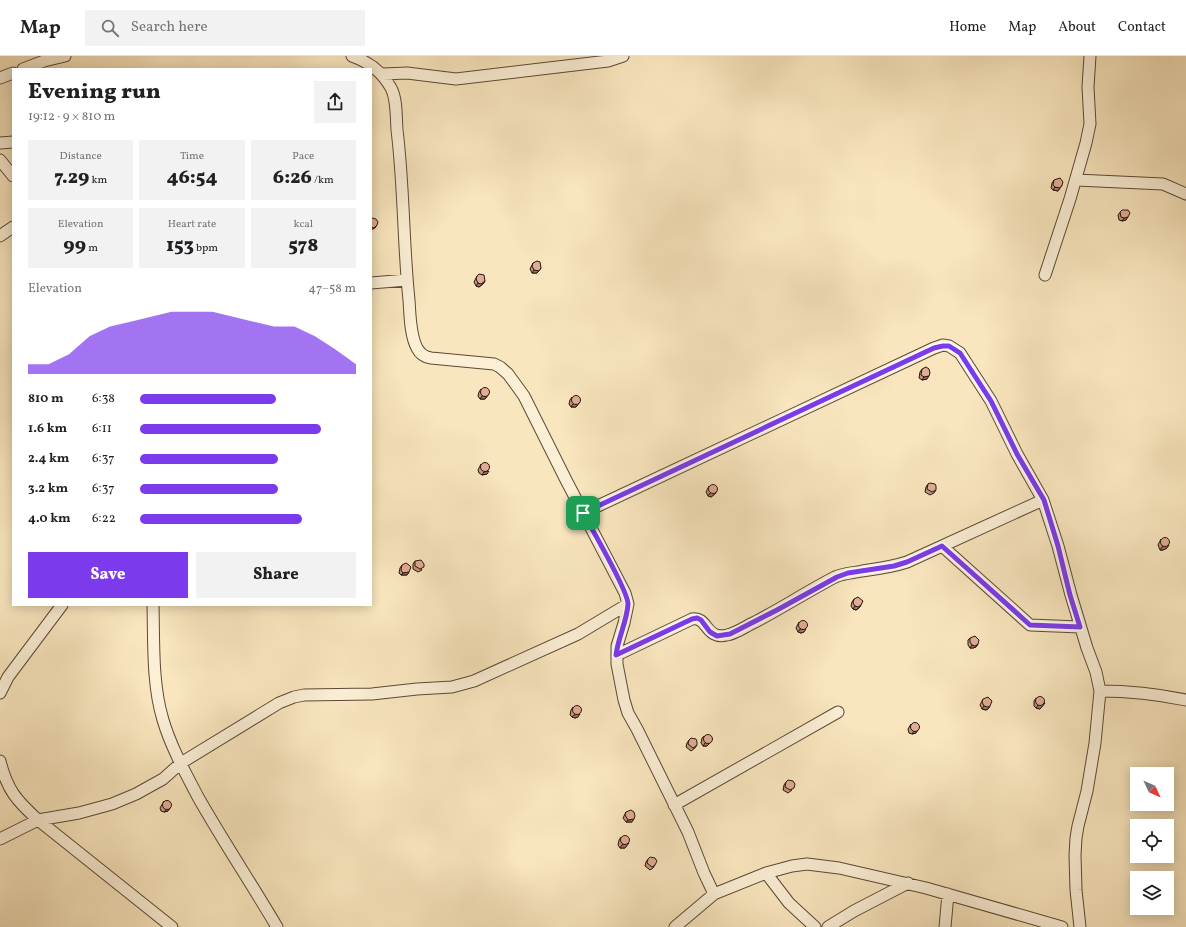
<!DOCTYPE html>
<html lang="en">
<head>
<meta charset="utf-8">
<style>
	body { margin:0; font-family:Vollkorn,serif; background:#f2f2f2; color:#202124; height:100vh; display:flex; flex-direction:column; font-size:15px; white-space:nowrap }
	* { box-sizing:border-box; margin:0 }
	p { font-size:13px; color:#757577 }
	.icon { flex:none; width:22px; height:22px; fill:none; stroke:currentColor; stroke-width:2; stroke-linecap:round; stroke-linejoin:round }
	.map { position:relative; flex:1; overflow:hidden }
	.drawer { position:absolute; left:12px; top:12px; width:360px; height:538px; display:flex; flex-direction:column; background:#fff; border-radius:0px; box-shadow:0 2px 10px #0003 }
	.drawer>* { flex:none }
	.needle { width:26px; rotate:134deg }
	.tools { position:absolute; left:1130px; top:711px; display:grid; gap:8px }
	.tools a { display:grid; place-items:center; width:44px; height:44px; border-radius:0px; background:#fff; box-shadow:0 2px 10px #0003; font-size:20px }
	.pin { position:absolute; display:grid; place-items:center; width:34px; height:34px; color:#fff; margin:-17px; border-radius:8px; box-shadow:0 2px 6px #0006 }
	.round { display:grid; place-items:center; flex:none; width:42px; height:42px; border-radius:0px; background:#f2f2f2 }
	.head { display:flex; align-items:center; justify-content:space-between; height:68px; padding:0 16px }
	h1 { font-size:22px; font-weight:800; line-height:30px }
	.figures { display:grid; grid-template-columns:repeat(3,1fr); gap:6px; height:68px; padding:4px 16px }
	.figures div { display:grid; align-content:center; border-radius:0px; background:#f2f2f2; text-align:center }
	.figures b { font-size:20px; font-weight:800 }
	.figures small { font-size:11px; font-weight:400 }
	.figures p { font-size:11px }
	.chart { height:112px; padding:8px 16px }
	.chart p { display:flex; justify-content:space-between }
	.chart svg { width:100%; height:72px; margin-top:4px; fill:#7c3aed; opacity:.7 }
	.cta { display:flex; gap:8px; margin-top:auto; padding:8px 16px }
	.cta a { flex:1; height:46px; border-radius:0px; background:#7c3aed; color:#fff; font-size:16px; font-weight:800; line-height:46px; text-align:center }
	.cta a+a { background:#f2f2f2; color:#202124 }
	ul { padding:0 16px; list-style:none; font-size:13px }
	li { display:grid; grid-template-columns:64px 48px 1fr; align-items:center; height:30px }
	li i { height:10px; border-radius:5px; background:#7c3aed }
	header { display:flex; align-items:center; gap:24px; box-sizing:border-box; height:56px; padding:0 20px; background:#fff; border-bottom:1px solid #e0e0e0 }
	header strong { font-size:19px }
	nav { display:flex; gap:22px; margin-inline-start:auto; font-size:14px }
	.search { width:280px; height:36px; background:#f2f2f2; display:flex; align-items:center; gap:10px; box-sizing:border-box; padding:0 14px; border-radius:0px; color:#757577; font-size:15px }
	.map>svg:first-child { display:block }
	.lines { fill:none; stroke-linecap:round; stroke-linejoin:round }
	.street-casing { stroke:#5b4937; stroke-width:13 }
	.street { stroke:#fbefd5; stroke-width:11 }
	.wall { fill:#c29581; stroke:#26150a }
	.shaded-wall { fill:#9e7969; stroke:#26150a }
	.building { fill:#e2ad96; stroke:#26150a }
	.route-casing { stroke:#fff; stroke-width:8 }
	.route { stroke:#7c3aed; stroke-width:5 }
</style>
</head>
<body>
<header>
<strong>Map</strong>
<div class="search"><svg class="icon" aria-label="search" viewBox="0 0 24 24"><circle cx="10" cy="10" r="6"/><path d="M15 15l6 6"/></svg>Search here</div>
<nav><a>Home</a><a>Map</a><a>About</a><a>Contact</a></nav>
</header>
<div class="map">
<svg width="1186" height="871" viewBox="0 0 1186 871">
	<rect width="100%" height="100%" fill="#f9e6be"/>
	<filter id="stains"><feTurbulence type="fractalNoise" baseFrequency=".005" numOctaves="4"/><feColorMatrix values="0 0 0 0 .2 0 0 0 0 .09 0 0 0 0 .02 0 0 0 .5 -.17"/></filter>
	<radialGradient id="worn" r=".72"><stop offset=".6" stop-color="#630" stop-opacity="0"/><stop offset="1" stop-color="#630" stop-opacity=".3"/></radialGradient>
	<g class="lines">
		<g class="street-casing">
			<path id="street" d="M 352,0 C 369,6 382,15 391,32 C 397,43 396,61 397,74 C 404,130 403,187 409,244 C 410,258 410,279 417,292 C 420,298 424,301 431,302 L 494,308 L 500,311 L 508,318 L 524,340 L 566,424 L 625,537 L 628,548 L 624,567 L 617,590 L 617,608 L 624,644 L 628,657 L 637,673 L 688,776 L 704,817 L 714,838 L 766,817 L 792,810 L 807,808 L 839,812 L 926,832 L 1062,871
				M 23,13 L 44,5 L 65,0
				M 383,18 L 407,17 L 456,23 L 608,5 L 623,0
				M 0,22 L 13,17
				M 0,87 L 13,86
				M 0,104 L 13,120
				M 1076,124 L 1163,128 L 1186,138
				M 0,180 L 13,171
				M 1045,219 L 1070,143 L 1086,87 L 1090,68 L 1088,31 L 1090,0
				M 371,227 L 407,224
				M 583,457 L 934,292 L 943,289 L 949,290 L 960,297 L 991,345 L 1017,398 L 1043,444 L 1058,490 L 1071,539 L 1087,592 L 1096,616 L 1100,635 L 1095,687 L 1087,735 L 1078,770 L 1076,782 L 1075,799 L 1076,834 L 1080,871
				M 942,490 L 1030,569 L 1080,571
				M 153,549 C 154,586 152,628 163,664 C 171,691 185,716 198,741 C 223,785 251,827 277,871
				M 617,599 L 692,563 C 708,560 705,584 727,579 C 737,577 746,570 755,566 C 782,552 808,535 835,521 C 844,517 853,517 862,515 C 877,513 892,511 907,506 L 1043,444
				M 1100,635 C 1130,635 1157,638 1186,644
				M 0,637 L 8,621 L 62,549
				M 0,705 C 7,734 17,745 38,764 L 172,871
				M 674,749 L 838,656
				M 0,783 L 38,764 L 79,757 L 112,748 L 136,738 L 163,723 L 181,707 L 279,647 L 294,641 L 304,639 L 372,638 L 417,633 L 452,631 L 474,625 L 578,578 L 628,548
				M 766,817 L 789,847 L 815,871
				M 675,871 L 714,838
				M 828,871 L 854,855 L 908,827
				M 945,871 L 948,838"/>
		</g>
		<use href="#street" class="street"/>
	</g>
	<path class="wall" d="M 1054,124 L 1062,129 L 1058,135 L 1053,134 L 1051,132 L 1052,127 Z
		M 1122,154 L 1126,164 L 1122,165 L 1119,164 L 1118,159 Z
		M 533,207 L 541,212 L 537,217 L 532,217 L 530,213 Z
		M 477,220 L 485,225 L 483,228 L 479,231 L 476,230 L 474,226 Z
		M 922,313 L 927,323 L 922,324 L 919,322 L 920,316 Z
		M 481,333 L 487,341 L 485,343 L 480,343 L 478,340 L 479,336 Z
		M 572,341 L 578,349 L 576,351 L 571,351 L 569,348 L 570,344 Z
		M 481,408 L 487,418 L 482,419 L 479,417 L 478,414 Z
		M 928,428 L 936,434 L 934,437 L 930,439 L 925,436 L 926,431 Z
		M 709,430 L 715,438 L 711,441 L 708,440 L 706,436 Z
		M 1161,483 L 1167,492 L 1163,494 L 1160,494 L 1158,489 Z
		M 415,505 L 422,514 L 418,516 L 413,513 L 413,508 Z
		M 402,509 L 409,516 L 407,519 L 401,519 L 399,517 L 400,512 Z
		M 854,543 L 861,549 L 859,552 L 856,554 L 853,553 L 851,550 L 852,546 Z
		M 799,566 L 804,576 L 801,577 L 798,576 L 796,572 Z
		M 970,582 L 978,588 L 976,591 L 973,592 L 970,592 L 968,589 L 968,584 Z
		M 1036,642 L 1045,647 L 1040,653 L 1036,652 L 1034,650 L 1034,645 Z
		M 983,643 L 990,650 L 988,653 L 986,654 L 982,653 L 980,649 Z
		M 573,651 L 578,661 L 575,662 L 572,661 L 570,659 L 571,654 Z
		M 911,668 L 916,677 L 912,678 L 909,677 L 908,673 Z
		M 704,680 L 712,685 L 707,690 L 703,690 L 701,687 L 702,682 Z
		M 689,684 L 697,689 L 695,692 L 691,695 L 686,691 L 687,687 Z
		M 786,726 L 792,734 L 788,737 L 783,734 L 784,729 Z
		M 164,745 L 170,752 L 168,755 L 164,756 L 161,755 L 160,752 Z
		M 626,756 L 632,766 L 626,766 L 623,762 Z
		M 621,781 L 627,790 L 625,792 L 620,792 L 618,789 L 619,784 Z
		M 648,803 L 655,809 L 653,812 L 650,814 L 645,810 L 646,806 Z"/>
	<path class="shaded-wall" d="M 1062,129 L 1058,135 L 1053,134 L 1055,131 Z
		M 1128,161 L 1126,164 L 1122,165 L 1124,162 Z
		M 377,169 L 375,172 L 371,174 L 371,171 Z
		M 541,212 L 537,217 L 532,217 L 534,214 Z
		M 485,225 L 483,228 L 479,231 L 476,230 L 478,227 Z
		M 929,320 L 927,323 L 922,324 L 924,321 Z
		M 489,338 L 485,343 L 480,343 L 482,340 Z
		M 580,346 L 576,351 L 571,351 L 573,348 Z
		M 489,415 L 487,418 L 482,419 L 484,416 Z
		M 717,435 L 715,438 L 711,441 L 708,440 L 710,437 Z
		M 1169,489 L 1167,492 L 1163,494 L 1160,494 L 1162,491 Z
		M 409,516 L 407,519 L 401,519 L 403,517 Z
		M 861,549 L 859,552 L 856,554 L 853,553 L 855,550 Z
		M 800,573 L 806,573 L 804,576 L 801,577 L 798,576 Z
		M 978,588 L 976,591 L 973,592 L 970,592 L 972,589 Z
		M 1045,647 L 1040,653 L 1036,652 L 1038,649 Z
		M 984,650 L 990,650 L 988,653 L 986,654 L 982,653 Z
		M 580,658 L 578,661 L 575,662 L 572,661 L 574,659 Z
		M 918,674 L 916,677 L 912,678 L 914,675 Z
		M 712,685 L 707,690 L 703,690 L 705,687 Z
		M 170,752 L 168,755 L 164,756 L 166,754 Z
		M 634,763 L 632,766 L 626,766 L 628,764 Z
		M 629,787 L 625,792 L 620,792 L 622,789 Z"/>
	<path class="building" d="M 1060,122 L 1063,126 L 1062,129 L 1060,132 L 1055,131 L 1053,129 L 1054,124 Z
		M 1122,154 L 1128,154 L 1130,157 L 1128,161 L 1124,162 L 1121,161 L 1120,156 Z
		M 371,162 L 372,162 L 376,163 L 378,166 L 377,169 L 374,172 L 371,171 Z
		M 537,205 L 540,206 L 541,212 L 539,215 L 534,214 L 532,210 L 533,207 Z
		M 479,218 L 484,219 L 485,225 L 481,228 L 478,227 L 476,223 L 477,220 Z
		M 926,311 L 929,313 L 930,317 L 929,320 L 924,321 L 921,319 L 922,313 Z
		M480.5 336a4.5 4.5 0 1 1 9 0a4.5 4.5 0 1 1-9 0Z
		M571.5 344a4.5 4.5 0 1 1 9 0a4.5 4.5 0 1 1-9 0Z
		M480.5 411a4.5 4.5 0 1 1 9 0a4.5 4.5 0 1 1-9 0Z
		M 930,427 L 935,428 L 936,430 L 936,434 L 932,436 L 927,433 L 928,428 Z
		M708.5 433a4.5 4.5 0 1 1 9 0a4.5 4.5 0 1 1-9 0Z
		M1160.5 486a4.5 4.5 0 1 1 9 0a4.5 4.5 0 1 1-9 0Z
		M 421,504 L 424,508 L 424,511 L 420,513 L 415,510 L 415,505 Z
		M 406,507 L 409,509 L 411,511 L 409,516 L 403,517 L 401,514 L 402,509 Z
		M 858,541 L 863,545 L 861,549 L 858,551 L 855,550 L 853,547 L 854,543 Z
		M798.5 569a4.5 4.5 0 1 1 9 0a4.5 4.5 0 1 1-9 0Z
		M 975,580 L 979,584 L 978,588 L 975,590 L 972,589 L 970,586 L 970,582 Z
		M1035.5 645a4.5 4.5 0 1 1 9 0a4.5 4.5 0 1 1-9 0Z
		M 988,641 L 992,645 L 990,650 L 988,651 L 984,650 L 982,646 L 983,643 Z
		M572.5 654a4.5 4.5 0 1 1 9 0a4.5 4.5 0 1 1-9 0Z
		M910.5 671a4.5 4.5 0 1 1 9 0a4.5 4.5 0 1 1-9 0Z
		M703.5 683a4.5 4.5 0 1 1 9 0a4.5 4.5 0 1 1-9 0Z
		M 691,682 L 696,683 L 697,686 L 697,689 L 693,692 L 688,688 L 689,684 Z
		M 788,724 L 793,725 L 795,728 L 794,732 L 790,734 L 785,731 L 786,726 Z
		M162.5 749a4.5 4.5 0 1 1 9 0a4.5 4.5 0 1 1-9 0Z
		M 631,754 L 634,756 L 635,760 L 634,763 L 628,764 L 625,759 L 626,756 Z
		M620.5 784a4.5 4.5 0 1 1 9 0a4.5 4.5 0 1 1-9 0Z
		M 650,801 L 655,802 L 657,805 L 655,809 L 652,811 L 647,807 L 648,803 Z"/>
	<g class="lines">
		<g class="route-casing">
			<path id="route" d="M 943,290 L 949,290 L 960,297 L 991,345 L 1017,398 L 1044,444 L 1058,490 L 1070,539 L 1080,571 L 1030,569 L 942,490 L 907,506 L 894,510 L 848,517 L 837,521 L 777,554 L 730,578 L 717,580 L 710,576 L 701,564 L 697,562 L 692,563 L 616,599 C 618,582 627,565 628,548 C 628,535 592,473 583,457 L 934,292 Z"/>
		</g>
		<use href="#route" class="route"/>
	</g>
	<rect width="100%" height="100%" filter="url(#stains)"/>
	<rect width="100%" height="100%" fill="url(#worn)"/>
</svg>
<div class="tools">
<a><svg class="needle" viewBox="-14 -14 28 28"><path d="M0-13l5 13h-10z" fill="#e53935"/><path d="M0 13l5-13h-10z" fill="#757577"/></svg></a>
<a><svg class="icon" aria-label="locate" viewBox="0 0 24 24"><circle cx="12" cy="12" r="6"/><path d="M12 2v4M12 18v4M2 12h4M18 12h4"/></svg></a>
<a><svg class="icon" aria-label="layers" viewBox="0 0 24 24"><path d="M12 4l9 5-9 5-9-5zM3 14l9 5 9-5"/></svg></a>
</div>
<div class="pin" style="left:583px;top:457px;background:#1e9e55"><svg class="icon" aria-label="arrive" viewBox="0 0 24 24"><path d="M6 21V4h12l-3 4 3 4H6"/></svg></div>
<section class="drawer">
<div class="head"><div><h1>Evening run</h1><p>19:12 · 9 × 810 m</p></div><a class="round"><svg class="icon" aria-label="share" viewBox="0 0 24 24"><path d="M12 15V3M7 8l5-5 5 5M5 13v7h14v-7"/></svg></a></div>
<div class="figures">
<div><p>Distance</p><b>7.29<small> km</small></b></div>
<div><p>Time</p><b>46:54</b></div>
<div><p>Pace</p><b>6:26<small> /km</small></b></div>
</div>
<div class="figures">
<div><p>Elevation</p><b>99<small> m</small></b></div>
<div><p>Heart rate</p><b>153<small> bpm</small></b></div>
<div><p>kcal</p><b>578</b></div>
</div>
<div class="chart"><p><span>Elevation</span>47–58 m</p>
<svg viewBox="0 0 160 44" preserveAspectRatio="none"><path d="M0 44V38L10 38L20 32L30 21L40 15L50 12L60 9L70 6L80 6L90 6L100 9L110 12L120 15L130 15L140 21L150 29L160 38V44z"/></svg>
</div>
<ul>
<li><b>810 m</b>6:38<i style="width:63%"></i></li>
<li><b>1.6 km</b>6:11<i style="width:84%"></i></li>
<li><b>2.4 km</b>6:37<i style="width:64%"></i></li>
<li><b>3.2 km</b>6:37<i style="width:64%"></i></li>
<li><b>4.0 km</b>6:22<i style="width:75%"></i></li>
</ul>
<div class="cta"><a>Save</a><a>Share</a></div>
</section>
</div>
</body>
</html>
